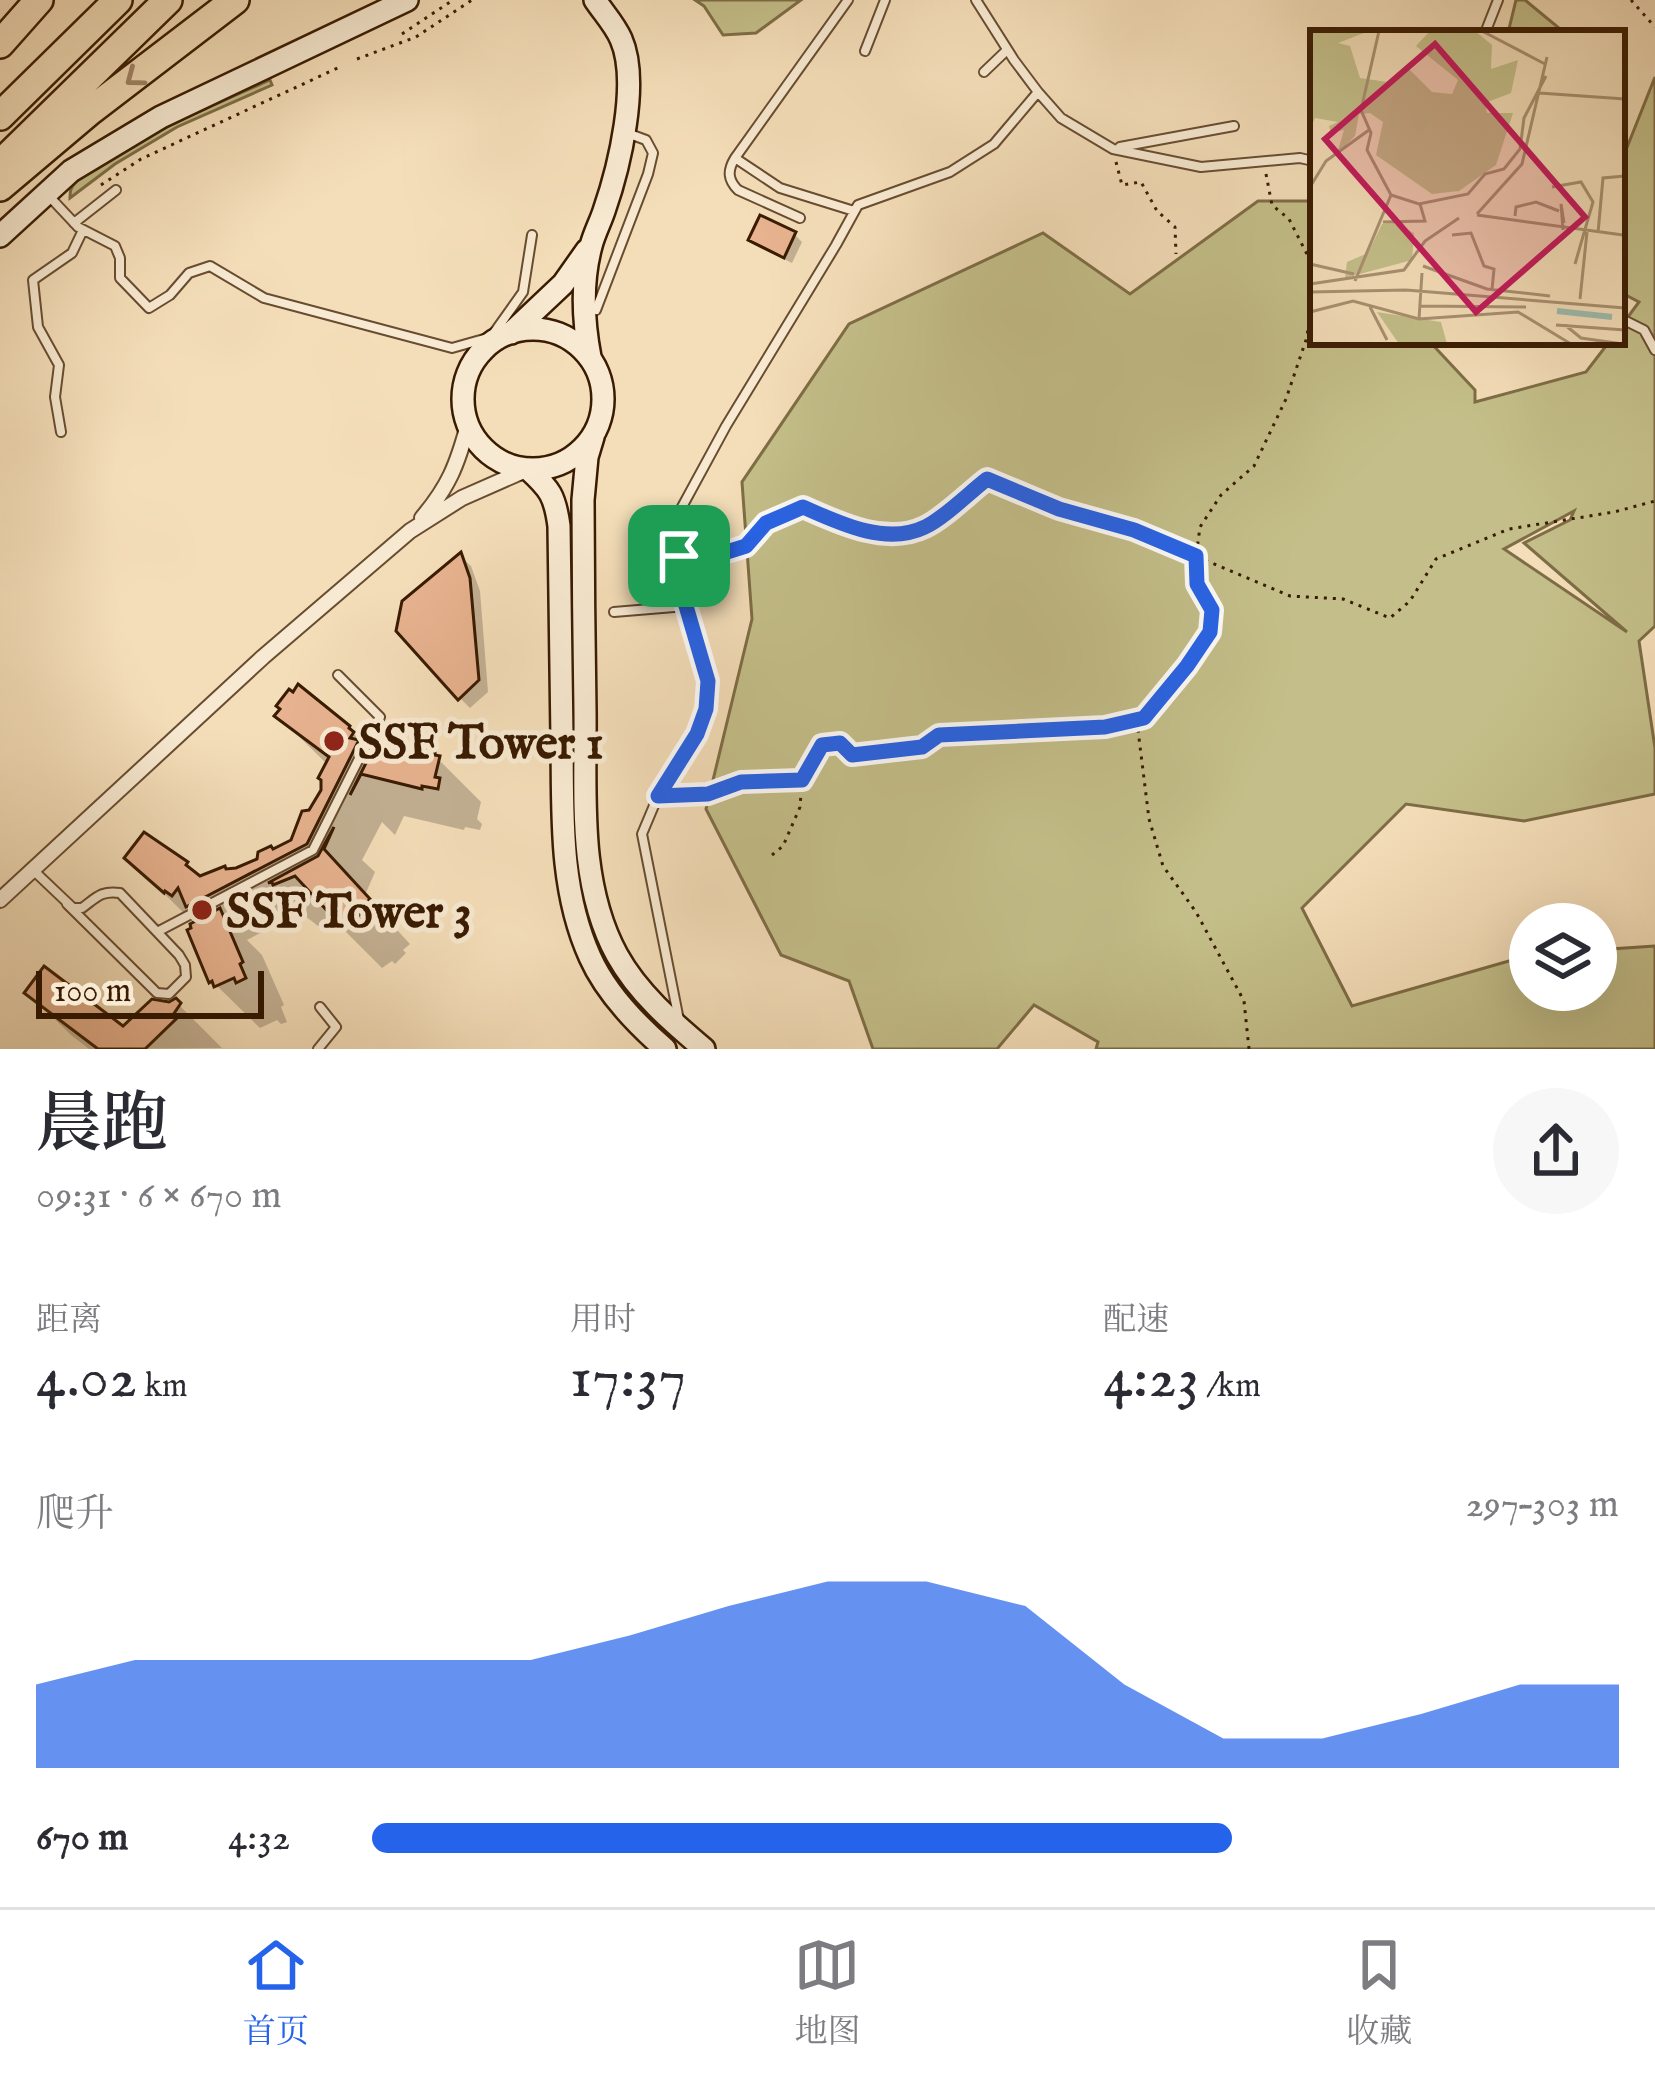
<!DOCTYPE html>
<html lang="zh">
<head>
<meta charset="utf-8">
<style>
	body { margin:0; font-family:"IM FELL English","Noto Serif SC",serif; background:#f7f7f7; color:#2b2b33; height:100vh; display:flex; flex-direction:column; font-size:45px; white-space:nowrap }
	* { box-sizing:border-box; margin:0 }
	p { font-size:39px; color:#7c7c81 }
	.icon { flex:none; width:66px; height:66px; fill:none; stroke:currentColor; stroke-width:2; stroke-linecap:round; stroke-linejoin:round }
	.map { position:relative; height:1049px; overflow:hidden }
	.drawer { display:flex; flex-direction:column; background:#fff; flex:1 }
	.drawer>* { flex:none }
	.tools { position:absolute; left:1509px; top:903px; display:grid; gap:24px }
	.tools a { display:grid; place-items:center; width:108px; height:108px; border-radius:50%; background:#fff; box-shadow:0 12px 48px #0002; font-size:60px }
	.scale { position:absolute; left:36px; bottom:30px; width:228px; box-sizing:border-box; padding-left:12px; border:6px solid #391b02; border-top:0; font-size:33px; line-height:42px; white-space:nowrap; color:#391b02; -webkit-text-stroke:9px #f8ead2; paint-order:stroke }
	.pin { position:absolute; display:grid; place-items:center; width:102px; height:102px; color:#fff; margin:-51px; border-radius:24px; box-shadow:0 6px 18px #0006 }
	.round { display:grid; place-items:center; flex:none; width:126px; height:126px; border-radius:63px; background:#f7f7f7 }
	.summary { display:flex; align-items:center; justify-content:space-between; height:204px; padding:0 36px }
	h1 { font-size:66px; font-weight:600; line-height:90px }
	.figures { display:grid; grid-template-columns:repeat(3,1fr); gap:18px; height:204px; padding:12px 36px }
	.figures div { display:grid; align-content:center }
	.figures b { font-size:60px; font-weight:600 }
	.figures small { font-size:33px; font-weight:400 }
	.figures p { font-size:33px }
	.chart { height:336px; padding:24px 36px }
	.chart p { display:flex; justify-content:space-between }
	.chart svg { width:100%; height:216px; margin-top:12px; fill:#2563eb; opacity:.7 }
	ul { padding:0 36px; list-style:none; font-size:39px }
	li { display:grid; grid-template-columns:192px 144px 1fr; align-items:center; height:90px }
	li i { height:30px; border-radius:15px; background:#2563eb }
	.tab-bar { display:flex; justify-content:space-around; align-items:center; height:168px; border-top:3px solid #e1e1e2; background:#fff; font-size:33px; color:#7c7c81 }
	.tab-bar a { display:grid; justify-items:center; gap:6px }
	.tab-bar .selected { color:#2563eb }
	.map>svg:first-child { display:block }
	.green { fill:#c4bf8a; stroke:#7e6d46; stroke-width:3; fill-rule:evenodd }
	.shadow { fill:#0003 }
	.building { fill:#e8b390; stroke:#391b02; stroke-width:3 }
	.lines { fill:none; stroke-linecap:round; stroke-linejoin:round }
	.lane-casing { stroke:#684c30; stroke-width:12 }
	.street-casing { stroke:#684c30; stroke-width:18 }
	.secondary-casing { stroke:#391b02; stroke-width:26 }
	.highway-casing { stroke:#391b02; stroke-width:32 }
	.path { stroke:#391b02; stroke-width:3; stroke-dasharray:3 6; stroke-linecap:butt }
	.lane { stroke:#f8ead2; stroke-width:8 }
	.street { stroke:#f8ead2; stroke-width:14 }
	.secondary { stroke:#f8ead2; stroke-width:21 }
	.highway { stroke:#f4deb9; stroke-width:27 }
	.oneway { stroke:#a08667 }
	.route-casing { stroke:#fff; stroke-width:24 }
	.route { stroke:#2563eb; stroke-width:15 }
	.poi-dot { fill:#8f2418; stroke:#f8ead2; stroke-width:4.5 }
	.labels { text-anchor:middle; stroke-width:10; stroke-linejoin:round; paint-order:stroke }
	.poi-label { font-size:48px; font-weight:bold; fill:#391b02; stroke:#f8ead2; text-anchor:start }
	.inset-river { fill:none; stroke:#9cbcaf; stroke-width:6 }
	.inset-road { fill:none; stroke:#a99070; stroke-width:3 }
	.view { fill:#c2185b; fill-opacity:0.15; stroke:#c2185b; stroke-width:6 }
	.inset-edge { fill:none; stroke:#391b02; stroke-width:6 }
</style>
</head>
<body>
<div class="map">
<svg width="1655" height="1049" viewBox="0 0 1655 1049">
	<rect width="100%" height="100%" fill="#f4deb9"/>
	<filter id="stains"><feTurbulence type="fractalNoise" baseFrequency=".00167" numOctaves="4"/><feColorMatrix values="0 0 0 0 .2 0 0 0 0 .09 0 0 0 0 .02 0 0 0 .5 -.17"/></filter>
	<radialGradient id="worn" r=".72"><stop offset=".6" stop-color="#630" stop-opacity="0"/><stop offset="1" stop-color="#630" stop-opacity=".3"/></radialGradient>
	<path class="green" d="M 695,0 L 801,0 L 756,33 L 723,35 L 704,6 Z
		M 1516,0 L 1525,0 L 1565,33 L 1508,33 Z
		M 1655,77 L 1655,626 L 1639,641 L 1655,748 L 1655,794 L 1524,821 L 1406,804 L 1302,908 L 1352,1006 L 1530,955 L 1530,990 L 1596,990 L 1596,950 L 1655,946 L 1655,1049 L 1096,1049 L 1098,1042 L 1034,1005 L 997,1049 L 873,1049 L 849,981 L 781,955 L 706,809 L 752,619 L 742,482 L 849,324 L 1043,233 L 1130,294 L 1258,201 L 1313,201 L 1313,342 L 1430,342 L 1475,390 L 1475,402 L 1586,372 L 1609,342 L 1622,342 L 1622,325 L 1639,302 L 1622,293 L 1622,154 L 1624,155 ZM 1574,511 L 1570,520 L 1524,543 L 1627,632 L 1504,549 Z
		M 270,80 L 272,85 L 177,127 L 115,164 L 70,198 C 70,195 70,192 71,189 C 85,159 234,96 270,80 Z"/>
	<path class="shadow" d="M 795,235 L 802,242 L 792,263 L 759,247 L 752,240 Z
		M 460,556 L 471,566 L 480,591 L 488,692 L 470,708 L 460,698 Z
		M 278,716 L 348,728 L 374,754 L 434,755 L 481,802 L 477,819 L 482,824 L 480,830 L 465,827 L 464,830 L 404,816 L 395,835 L 382,822 L 362,860 L 375,872 L 365,895 L 410,944 L 403,950 L 406,953 L 395,964 L 392,961 L 382,968 L 334,920 L 318,926 L 300,912 L 247,940 L 262,955 L 284,1005 L 281,1007 L 287,1022 L 281,1024 L 277,1020 L 260,1028 L 212,981 L 195,924 L 128,858 L 186,865 L 201,879 L 227,872 L 294,842 L 324,791 L 328,765 Z
		M 28,993 L 123,1030 L 176,1002 L 222,1048 L 89,1049 L 71,1035 Z"/>
	<path class="building" d="M 760,215 L 796,232 L 784,258 L 748,240 Z
		M 461,552 L 470,578 L 479,680 L 458,700 L 396,631 L 402,601 Z
		M 298,684 L 350,726 L 349,728 L 354,732 L 350,738 L 359,740 L 307,844 L 186,907 L 178,888 L 172,896 L 165,891 L 164,893 L 124,858 L 144,832 L 188,862 L 186,865 L 200,876 L 225,866 L 226,869 L 236,868 L 257,859 L 258,852 L 271,846 L 273,849 L 291,840 L 302,811 L 309,810 L 321,790 L 321,780 L 318,778 L 329,757 L 274,716 L 280,709 L 276,706 L 289,689 L 293,692 Z
		M 379,740 L 435,752 L 435,755 L 440,756 L 435,777 L 440,778 L 438,789 L 422,786 L 422,789 L 361,774 L 350,795 L 374,747 L 377,749 Z
		M 334,827 L 324,849 L 370,899 L 363,906 L 366,909 L 350,923 L 347,920 L 337,928 L 329,919 L 332,916 L 295,876 L 273,885 L 272,882 L 268,883 L 318,856 Z
		M 220,908 L 243,962 L 240,964 L 246,978 L 236,983 L 234,978 L 214,987 L 212,981 L 209,983 L 187,930 L 191,928 L 190,924 Z
		M 44,966 L 123,1026 L 152,999 L 169,1002 L 176,998 L 181,1003 L 173,1015 L 176,1019 L 145,1049 L 98,1049 L 24,993 Z"/>
	<g class="lines">
		<g class="lane-casing">
			<path id="lane" d="M 848,0 L 735,158 L 780,188 L 854,211
				M 976,0 L 1014,60 L 1038,92
				M 1485,33 L 1498,0
				M 865,51 L 885,0
				M 984,72 L 1007,50
				M 1120,147 L 1234,126
				M 735,158 C 727,171 728,180 738,190 L 800,218
				M 47,194 L 78,227 L 115,246 L 120,258 L 120,278 L 149,308 L 170,295 L 189,273 L 210,266 L 264,298 L 452,348 L 491,337 L 523,292 L 532,235
				M 74,223 L 116,190
				M 596,310 L 648,174 L 653,153 L 646,140 L 627,133
				M 1622,319 L 1644,330 L 1655,350
				M 61,432 L 55,397 L 59,365 L 38,327 L 33,280 L 72,253 L 83,230
				M 614,612 L 686,606
				M 33,870 L 73,908 L 82,908 C 96,898 101,890 120,893 L 179,955 L 185,965 L 186,977 L 169,994 L 157,993 L 67,904
				M 157,932 L 313,850 L 380,717 L 338,675
				M 679,1020 L 642,834 L 658,796 L 697,734 L 706,709 L 708,681 L 686,606 L 676,536 L 676,518 L 726,426 L 836,245 L 858,205 L 950,172 L 994,144 L 1038,92 L 1061,118 L 1113,149 L 1201,167 L 1300,158 L 1313,161
				M 318,1049 L 336,1027 L 320,1007"/>
		</g>
		<g class="street-casing">
			<path id="street" d="M 422,518 C 449,486 457,465 468,425
				M 0,900 L 263,657 L 410,531 L 462,498 L 528,469"/>
		</g>
		<g class="secondary-casing">
			<path id="secondary" d="M 0,236 L 71,171 L 161,117 L 407,0
				M463 399a70 70 0 1 1 140 0a70 70 0 1 1-140 0Z
				M 511,333 L 563,284 L 587,250
				M 590,357 C 583,320 581,283 591,246 C 594,234 600,223 604,211 C 619,168 640,82 621,39 C 615,25 603,12 595,0
				M 593,437 L 587,457 L 583,500 C 583,570 584,641 585,711 C 586,791 577,882 617,955 C 638,993 671,1021 704,1049
				M 528,469 C 550,489 555,496 559,526 C 560,597 561,668 562,739 C 563,812 559,889 590,957 C 606,993 635,1023 665,1049"/>
		</g>
		<g class="highway-casing">
			<path id="highway" d="M 0,44 L 39,0
				M 0,116 L 118,0
				M 0,164 L 168,0
				M 0,187 L 90,111 L 235,0"/>
		</g>
		<path class="path" d="M 1631,0 L 1655,27
			M 402,34 L 453,0
			M 357,59 L 416,37 L 472,0
			M 1116,162 L 1122,185 L 1141,182 L 1157,211 L 1175,227 L 1176,254
			M 1266,174 L 1272,205 L 1289,219 L 1311,262 L 1313,290
			M 101,185 L 141,159 L 342,66
			M 691,557 L 711,557 L 746,546 L 766,523 L 803,507 C 839,523 885,546 925,527 C 943,519 970,492 987,479 L 1059,509 L 1134,530 L 1290,596 L 1343,599 L 1390,618 L 1410,601 L 1436,559 L 1509,529 L 1614,512 L 1655,501
			M 674,796 L 708,794 L 741,782 L 800,780
			M 772,855 L 783,846 L 800,807 L 802,780 L 822,745 L 840,743 L 852,755 L 922,747 L 939,735 L 1105,727 L 1141,719
			M 1249,1049 L 1244,1001 L 1196,912 L 1163,866 L 1149,819 L 1138,730 L 1147,712 L 1187,666 L 1209,632 L 1212,611 L 1197,584 L 1196,557 L 1200,527 L 1221,495 L 1254,466 L 1286,399 L 1306,340 L 1313,305"/>
		<use href="#lane" class="lane"/>
		<use href="#street" class="street"/>
		<use href="#secondary" class="secondary"/>
		<use href="#highway" class="highway"/>
	</g>
	<defs><path id="oneway-chevron" d="M-2-3.5L2.5 0L-2 3.5" fill="none" stroke-width="1.6" stroke-linecap="round" stroke-linejoin="round" transform="scale(3)"/></defs>
	<use class="oneway" href="#oneway-chevron" transform="translate(134 78) rotate(143)"/>
	<g class="lines">
		<g class="route-casing">
			<path id="route" d="M 987,479 L 1059,509 L 1134,530 L 1196,556 L 1197,584 L 1212,610 L 1210,632 L 1187,666 L 1144,718 L 1105,727 L 939,735 L 922,747 L 852,755 L 840,743 L 822,745 L 802,780 L 741,782 L 708,794 L 658,796 L 697,734 L 706,709 L 708,681 L 686,606 L 679,556 L 711,557 L 746,546 L 766,523 L 803,507 C 839,523 886,546 925,527 C 943,519 970,492 987,479 Z"/>
		</g>
		<use href="#route" class="route"/>
	</g>
	<g class="poi-dot">
		<circle cx="334" cy="741" r="12"/>
		<circle cx="202" cy="910" r="12"/>
	</g>
	<g class="labels">
		<g class="poi-label">
			<text x="358" y="758">SSF Tower 1</text>
			<text x="226" y="927">SSF Tower 3</text>
		</g>
	</g>
	<g transform="translate(1310 30)">
		<rect width="315" height="315" fill="#f4deb9"/>
		<path d="M 0,1 L 59,1 L 28,13 L 40,16 L 50,48 L 84,53 L 97,37 L 122,62 L 142,64 L 148,50 L 106,16 L 120,1 L 165,1 L 182,15 L 181,39 L 208,30 L 201,63 L 175,73 L 177,83 L 203,83 L 186,135 L 149,161 L 122,164 L 66,125 L 73,92 L 60,83 L 49,84 L 45,106 L 27,124 L 34,100 L 21,103 L 19,96 L 28,92 L 5,88 L 0,99 ZM 84,193 L 104,203 L 102,230 L 35,248 L 37,232 L 58,223 L 72,194 ZM 67,282 L 131,292 L 137,314 L 89,314 Z" fill="#c4bf8a"/>
		<path class="inset-river" d="M 247,281 L 302,287"/>
		<path class="inset-road" d="M 69,1 L 51,80 L 61,103 L 57,120 L 81,165 L 109,174 L 158,164 L 175,144 L 194,139 L 210,119 L 214,88 L 236,46M 172,1 L 235,34M 229,63 L 315,69M 0,157 L 16,131 L 59,100M 242,157 L 271,152 L 283,172 L 265,234M 167,184 L 212,134 L 237,27M 167,185 L 313,205M 205,186 L 206,177 L 226,172 L 249,181M 73,192 L 115,191 L 110,174M 253,200 L 251,174 L 254,193M 288,203 L 293,148 L 315,146M 142,205 L 161,203 L 174,236 L 184,239 L 182,260M 0,234 L 44,244M 113,236 L 177,259 L 240,266M 45,251 L 81,165M 0,254 L 94,240 L 115,211 L 149,188M 0,262 L 96,260 L 315,278M 270,269 L 277,202M 109,276 L 216,277M 60,277 L 77,310M 0,282 L 43,271 L 109,289 L 208,282 L 261,314M 109,289 L 112,243M 246,295 L 315,300M 255,295 L 271,308 L 313,314"/>
		<path class="view" d="M 125,14 L 275,187 L 166,282 L 15,109 Z"/>
		<rect width="315" height="315" class="inset-edge"/>
	</g>
	<rect width="100%" height="100%" filter="url(#stains)"/>
	<rect width="100%" height="100%" fill="url(#worn)"/>
</svg>
<div class="tools">
<a><svg class="icon" aria-label="layers" viewBox="0 0 24 24"><path d="M12 4l9 5-9 5-9-5zM3 14l9 5 9-5"/></svg></a>
</div>
<div class="scale">100 m</div>
<div class="pin" style="left:679px;top:556px;background:#1e9e55"><svg class="icon" aria-label="arrive" viewBox="0 0 24 24"><path d="M6 21V4h12l-3 4 3 4H6"/></svg></div>
</div>
<section class="drawer">
<div class="summary"><div><h1>晨跑</h1><p>09:31 · 6 × 670 m</p></div><a class="round"><svg class="icon" aria-label="share" viewBox="0 0 24 24"><path d="M12 15V3M7 8l5-5 5 5M5 13v7h14v-7"/></svg></a></div>
<div class="figures">
<div><p>距离</p><b>4.02<small> km</small></b></div>
<div><p>用时</p><b>17:37</b></div>
<div><p>配速</p><b>4:23<small> /km</small></b></div>
</div>
<div class="chart"><p><span>爬升</span>297–303 m</p>
<svg viewBox="0 0 160 44" preserveAspectRatio="none"><path d="M0 44V27L10 22L20 22L30 22L40 22L50 22L60 17L70 11L80 6L90 6L100 11L110 27L120 38L130 38L140 33L150 27L160 27V44z"/></svg>
</div>
<ul>
<li><b>670 m</b>4:32<i style="width:69%"></i></li>
</ul>
</section>
<nav class="tab-bar">
<a class="selected"><svg class="icon" aria-label="home" viewBox="0 0 24 24"><path d="M3 11l9-7 9 7M6 9v11h12V9"/></svg>首页</a>
<a><svg class="icon" aria-label="map" viewBox="0 0 24 24"><path d="M3 6l6-2 6 2 6-2v14l-6 2-6-2-6 2zM9 4v14M15 6v14"/></svg>地图</a>
<a><svg class="icon" aria-label="saved" viewBox="0 0 24 24"><path d="M7 4h10v16l-5-4-5 4z"/></svg>收藏</a>
</nav>
</body>
</html>
